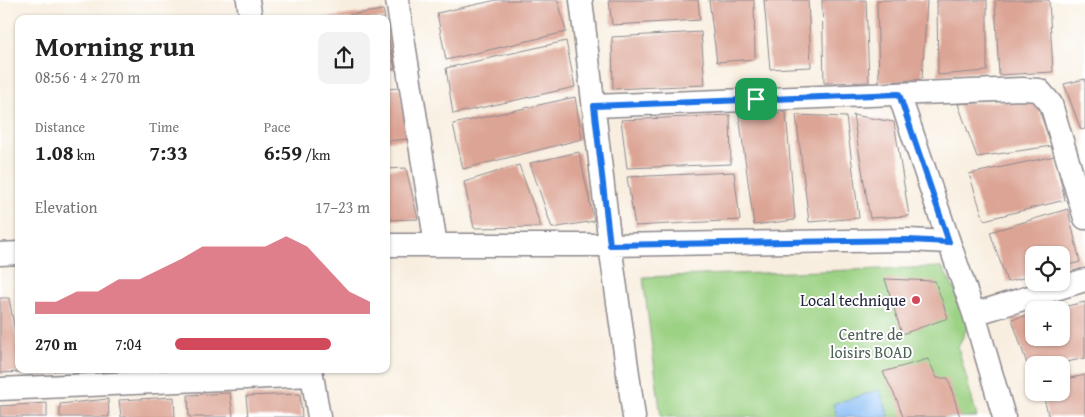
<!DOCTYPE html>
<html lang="en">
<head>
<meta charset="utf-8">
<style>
	body { margin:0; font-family:"Gentium Book Plus",serif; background:#f2f2f2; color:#222; height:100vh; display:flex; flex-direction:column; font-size:19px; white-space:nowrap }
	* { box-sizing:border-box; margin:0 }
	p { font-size:16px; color:#767676 }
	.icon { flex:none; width:28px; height:28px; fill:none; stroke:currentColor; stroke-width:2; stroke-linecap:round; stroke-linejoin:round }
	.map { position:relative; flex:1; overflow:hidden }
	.sheet { position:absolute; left:15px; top:15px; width:375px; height:358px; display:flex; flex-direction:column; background:#fff; border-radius:10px; box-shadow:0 1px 4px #0004 }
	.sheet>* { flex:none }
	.controls { position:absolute; left:1025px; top:246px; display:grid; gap:10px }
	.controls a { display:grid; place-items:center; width:45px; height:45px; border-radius:10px; background:#fff; box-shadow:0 1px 4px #0004; font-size:25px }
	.pin { position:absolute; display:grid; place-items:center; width:42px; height:42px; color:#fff; margin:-21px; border-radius:10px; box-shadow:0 2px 8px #0006 }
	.round { display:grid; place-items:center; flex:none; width:52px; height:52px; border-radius:10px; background:#f2f2f2 }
	.headline { display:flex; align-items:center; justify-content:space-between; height:85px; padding:0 20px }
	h1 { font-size:28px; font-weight:600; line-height:38px }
	.metrics { display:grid; grid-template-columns:repeat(3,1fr); gap:8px; height:85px; padding:5px 20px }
	.metrics div { display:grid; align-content:center }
	.metrics b { font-size:21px; font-weight:600 }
	.metrics small { font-size:14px; font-weight:400 }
	.metrics p { font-size:14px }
	.chart { height:140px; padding:10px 20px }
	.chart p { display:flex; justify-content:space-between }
	.chart svg { width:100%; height:90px; margin-top:5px; fill:#d1495b; opacity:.7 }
	ul { padding:0 20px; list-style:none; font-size:16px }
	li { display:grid; grid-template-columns:80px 60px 1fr; align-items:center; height:38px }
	li i { height:12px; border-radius:6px; background:#d1495b }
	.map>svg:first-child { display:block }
	.green { fill:#9cd284; stroke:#5f7a60 }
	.water { fill:#85bbf4; stroke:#546e98 }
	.building { fill:#dca494 }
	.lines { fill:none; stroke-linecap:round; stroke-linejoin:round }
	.street-casing { stroke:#8d888d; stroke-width:25 }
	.street { stroke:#fff; stroke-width:22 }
	.route-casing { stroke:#fff; stroke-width:10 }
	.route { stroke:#1a73e8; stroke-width:6 }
	.poi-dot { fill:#d1495b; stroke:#fff; stroke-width:2 }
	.labels { text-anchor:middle; stroke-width:4; stroke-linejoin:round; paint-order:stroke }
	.poi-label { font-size:16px; fill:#22223b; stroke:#fff; text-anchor:end }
	.park-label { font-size:16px; fill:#4d6055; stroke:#fff }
</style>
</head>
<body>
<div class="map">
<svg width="1085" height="417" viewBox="0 0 1085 417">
	<rect width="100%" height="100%" fill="#fff"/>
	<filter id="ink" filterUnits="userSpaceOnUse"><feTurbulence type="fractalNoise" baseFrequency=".02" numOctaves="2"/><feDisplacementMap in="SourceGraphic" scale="10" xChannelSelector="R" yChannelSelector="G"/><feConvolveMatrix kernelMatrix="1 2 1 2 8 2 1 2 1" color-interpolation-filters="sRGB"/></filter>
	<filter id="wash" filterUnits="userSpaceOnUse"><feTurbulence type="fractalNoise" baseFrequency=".0096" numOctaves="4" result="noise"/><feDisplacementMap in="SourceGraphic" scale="20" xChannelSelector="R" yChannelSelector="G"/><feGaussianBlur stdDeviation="1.12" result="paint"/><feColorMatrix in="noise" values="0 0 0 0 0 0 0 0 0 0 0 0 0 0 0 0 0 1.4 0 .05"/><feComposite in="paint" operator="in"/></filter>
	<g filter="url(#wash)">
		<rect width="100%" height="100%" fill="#f8eedf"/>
		<path class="green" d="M 942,267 L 971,320 L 958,347 L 977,417 L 661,417 L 643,277 Z"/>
		<path class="water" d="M 880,390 L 889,417 L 837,417 L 833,404 Z"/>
		<g id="blocks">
			<path class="building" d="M 497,0 L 558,0 L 566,32 L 446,60 L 437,13 Z
				M 609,0 L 698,0 L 700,20 L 612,25 Z
				M 709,0 L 754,0 L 755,59 L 717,62 Z
				M 764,0 L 808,0 L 811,67 L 770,69 Z
				M 822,0 L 866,0 L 869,82 L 824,83 Z
				M 877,0 L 927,0 L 922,79 L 879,83 Z
				M 937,0 L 987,0 L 987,71 L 938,75 Z
				M 995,0 L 1049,0 L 1053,72 L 999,75 Z
				M 383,10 L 385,19 L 326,19 L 326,18 Z
				M 386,30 L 387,30 L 395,69 L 386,70 Z
				M 701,32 L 705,85 L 613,89 L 612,37 Z
				M 566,41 L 575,87 L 453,114 L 446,68 Z
				M 1085,79 L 1085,129 L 1081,130 L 1064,84 Z
				M 400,88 L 409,139 L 386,141 L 386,89 Z
				M 575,97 L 582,139 L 463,169 L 453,124 Z
				M 1035,99 L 1052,146 L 977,157 L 958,104 Z
				M 786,112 L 795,220 L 754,225 L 739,115 Z
				M 730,115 L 731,164 L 627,168 L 621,120 Z
				M 796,115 L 846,117 L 859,218 L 809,222 Z
				M 853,115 L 894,122 L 909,216 L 870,218 Z
				M 579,152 L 594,221 L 552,228 L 530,163 Z
				M 1055,156 L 1065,200 L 984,220 L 969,174 Z
				M 519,165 L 541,227 L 474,228 L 464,182 Z
				M 406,168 L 418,219 L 386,220 L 386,169 Z
				M 734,172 L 740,220 L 635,226 L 627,177 Z
				M 1068,209 L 1080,262 L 1061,267 L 1061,255 L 1034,255 L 1034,275 L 1007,282 L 990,232 Z
				M 885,279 L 935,281 L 948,318 L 902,334 Z
				M 0,298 L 9,298 L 19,354 L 19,369 L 21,369 L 22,372 L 0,373 Z
				M 1085,302 L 1085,358 L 1054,365 L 1034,365 L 1034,369 L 1029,370 L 1012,319 L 1034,314 L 1034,338 L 1061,338 L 1061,310 L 1054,309 Z
				M 928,359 L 937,378 L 948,378 L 960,417 L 903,417 L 897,400 L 883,372 Z
				M 31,369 L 63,369 L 63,370 L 32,373 Z
				M 1085,375 L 1085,417 L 1049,417 L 1042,392 L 1061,392 L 1061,380 Z
				M 230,393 L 233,417 L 189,417 L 188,395 Z
				M 300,394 L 302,417 L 248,417 L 246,396 Z
				M 174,397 L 175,417 L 121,417 L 119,400 Z
				M 108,399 L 109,417 L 60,417 L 60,404 Z
				M 47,403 L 47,417 L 0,417 L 0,406 Z"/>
		</g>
	</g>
	<g filter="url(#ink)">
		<use href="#blocks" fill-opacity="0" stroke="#8d888d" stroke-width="1"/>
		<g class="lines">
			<g class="street-casing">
				<path id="street" d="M 248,0 L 251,19
					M 397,0 L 436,245
					M 581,0 L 610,245 L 634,417
					M 899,94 L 949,242
					M 594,106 L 1022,89 L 1039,90 L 1051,104 L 1085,218
					M 386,245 L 610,245 L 908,240 L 949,242 L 974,314 L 1004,417
					M 0,254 L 19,253
					M 974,314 L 1085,280
					M 311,369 L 319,417
					M 0,389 L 312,375"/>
			</g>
			<use href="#street" class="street"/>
		</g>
	</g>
	<g class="lines" filter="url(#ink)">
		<g class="route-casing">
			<path id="route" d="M 899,94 L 949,242 L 908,240 L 610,245 L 594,106 Z"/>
		</g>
		<use href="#route" class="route"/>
	</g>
	<circle class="poi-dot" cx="916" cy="300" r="5"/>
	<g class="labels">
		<g class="poi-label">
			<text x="906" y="306">Local technique</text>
		</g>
		<g class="park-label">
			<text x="871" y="340">Centre de<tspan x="871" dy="18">loisirs BOAD</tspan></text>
		</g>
	</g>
</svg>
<div class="controls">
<a><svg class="icon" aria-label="locate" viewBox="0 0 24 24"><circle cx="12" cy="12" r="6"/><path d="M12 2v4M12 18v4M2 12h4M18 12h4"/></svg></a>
<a>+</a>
<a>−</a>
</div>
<div class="pin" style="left:756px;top:99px;background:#1e9e55"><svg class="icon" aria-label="arrive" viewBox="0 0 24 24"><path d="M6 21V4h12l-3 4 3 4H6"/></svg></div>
<section class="sheet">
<div class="headline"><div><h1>Morning run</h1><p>08:56 · 4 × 270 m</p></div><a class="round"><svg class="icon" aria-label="share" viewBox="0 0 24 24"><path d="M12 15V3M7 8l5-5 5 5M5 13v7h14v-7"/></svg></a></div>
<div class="metrics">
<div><p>Distance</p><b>1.08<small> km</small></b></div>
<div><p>Time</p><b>7:33</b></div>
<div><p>Pace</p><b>6:59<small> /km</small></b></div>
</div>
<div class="chart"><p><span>Elevation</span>17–23 m</p>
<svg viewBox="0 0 160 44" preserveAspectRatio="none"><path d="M0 44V38L10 38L20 33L30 33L40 27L50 27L60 22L70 17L80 11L90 11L100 11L110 11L120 6L130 11L140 22L150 33L160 38V44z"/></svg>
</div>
<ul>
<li><b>270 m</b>7:04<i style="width:80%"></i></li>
</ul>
</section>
</div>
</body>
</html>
